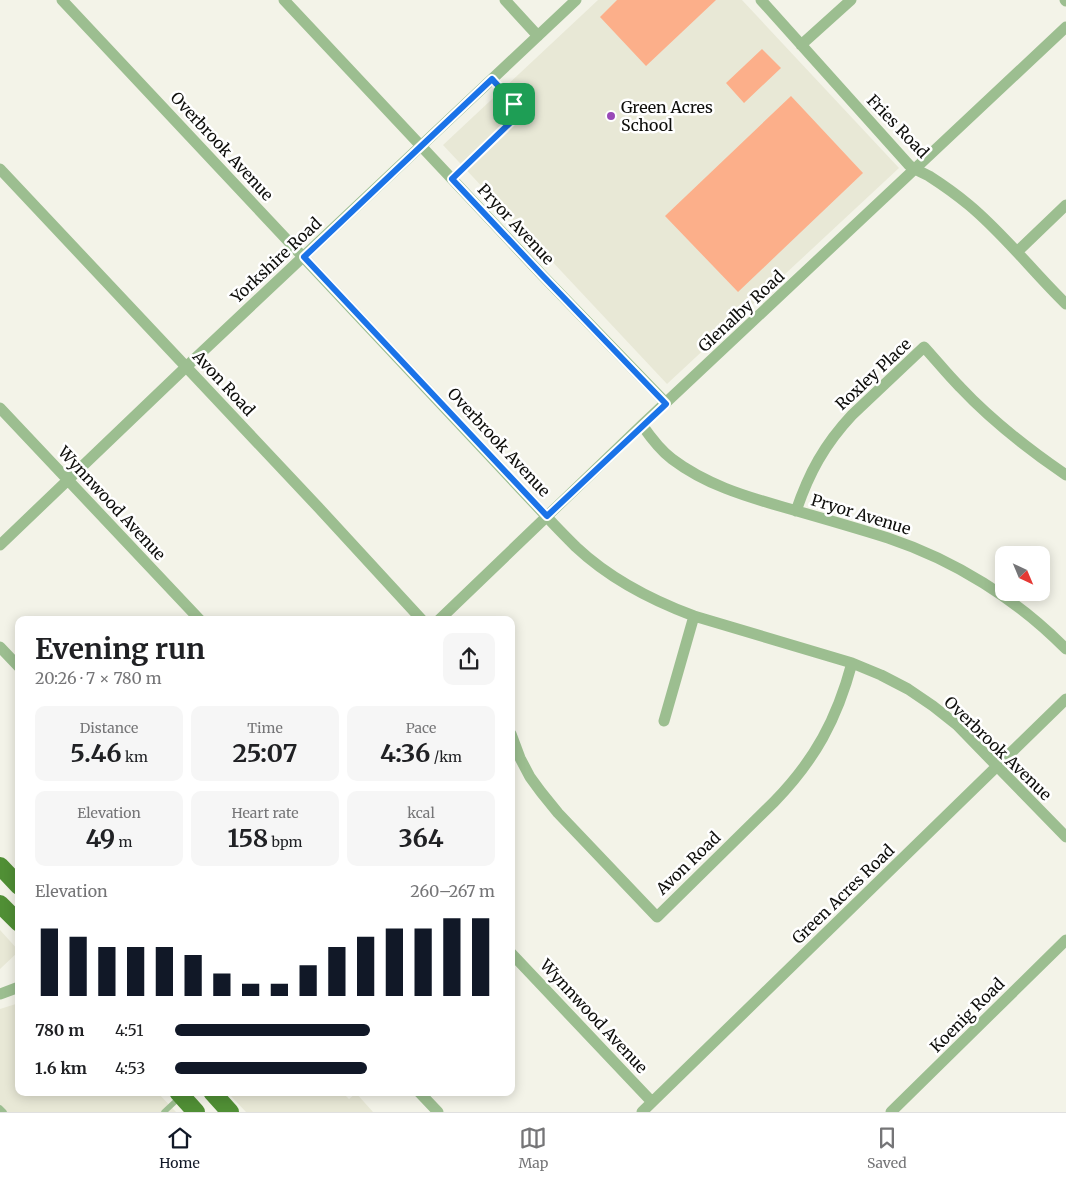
<!DOCTYPE html>
<html lang="en">
<head>
<meta charset="utf-8">
<style>
	body { margin:0; font-family:Merriweather,serif; background:#f6f6f6; color:#202124; height:100vh; display:flex; flex-direction:column; font-size:19px; white-space:nowrap }
	* { box-sizing:border-box; margin:0 }
	p { font-size:16px; color:#757577 }
	.icon { flex:none; width:28px; height:28px; fill:none; stroke:currentColor; stroke-width:2; stroke-linecap:round; stroke-linejoin:round }
	.map { position:relative; flex:1; overflow:hidden }
	.panel { position:absolute; left:15px; top:616px; width:500px; height:480px; display:flex; flex-direction:column; background:#fff; border-radius:10px; box-shadow:0 2px 12px #0003 }
	.panel>* { flex:none }
	.needle { width:32px; rotate:136deg }
	.buttons { position:absolute; left:995px; top:546px; display:grid; gap:10px }
	.buttons a { display:grid; place-items:center; width:55px; height:55px; border-radius:10px; background:#fff; box-shadow:0 2px 12px #0003; font-size:25px }
	.pin { position:absolute; display:grid; place-items:center; width:42px; height:42px; color:#fff; margin:-21px; border-radius:10px; box-shadow:0 2px 8px #0006 }
	.round { display:grid; place-items:center; flex:none; width:52px; height:52px; border-radius:10px; background:#f6f6f6 }
	.overview { display:flex; align-items:center; justify-content:space-between; height:85px; padding:0 20px }
	h1 { font-size:28px; font-weight:700; line-height:38px }
	.metrics { display:grid; grid-template-columns:repeat(3,1fr); gap:8px; height:85px; padding:5px 20px }
	.metrics div { display:grid; align-content:center; border-radius:10px; background:#f6f6f6; text-align:center }
	.metrics b { font-size:25px; font-weight:700 }
	.metrics small { font-size:14px; font-weight:400 }
	.metrics p { font-size:14px }
	.chart { height:140px; padding:10px 20px }
	.chart p { display:flex; justify-content:space-between }
	.chart svg { width:100%; height:90px; margin-top:5px; stroke:#111827; stroke-width:6 }
	ul { padding:0 20px; list-style:none; font-size:16px }
	li { display:grid; grid-template-columns:80px 60px 1fr; align-items:center; height:38px }
	li i { height:12px; border-radius:6px; background:#111827 }
	.tab-bar { display:flex; justify-content:space-around; align-items:center; height:70px; border-top:1px solid #e0e0e0; background:#fff; font-size:14px; color:#757577 }
	.tab-bar a { display:grid; justify-items:center; gap:2px }
	.tab-bar .selected { color:#111827 }
	.map>svg:first-child { display:block }
	.built { fill:#e8e8d6 }
	.green { fill:#fcaf8a }
	.lines { fill:none; stroke-linecap:round; stroke-linejoin:round }
	.service { stroke:#9cbe90; stroke-width:5.5 }
	.minor { stroke:#9cbe90; stroke-width:11 }
	.primary { stroke:#508f35; stroke-width:18 }
	.route-casing { stroke:#fff; stroke-width:10 }
	.route { stroke:#1a73e8; stroke-width:6 }
	.poi-dot { fill:#9949b8; stroke:#fff; stroke-width:2 }
	.labels { text-anchor:middle; stroke-width:5; stroke-linejoin:round; paint-order:stroke }
	.poi-label { font-size:16px; fill:#0e0e0b; stroke:#fff; text-anchor:start }
	.street-label { font-size:16px; fill:#0e0e0b; stroke:#fff }
</style>
</head>
<body>
<div class="map">
<svg width="1066" height="1112" viewBox="0 0 1066 1112">
	<rect width="100%" height="100%" fill="#f3f3e8"/>
	<path class="built" d="M 598,0 L 742,0 L 899,168 L 667,384 L 443,145 Z
		M 0,930 L 19,951 L 0,969 Z
		M 19,1003 L 19,1092 L 158,1093 L 176,1112 L 0,1112 L 0,1009 Z
		M 228,1093 L 343,1093 L 349,1099 L 356,1093 L 373,1112 L 246,1112 Z"/>
	<path class="green" d="M 617,0 L 716,0 L 646,66 L 600,17 Z
		M 762,49 L 781,68 L 744,103 L 726,83 Z
		M 791,96 L 863,173 L 738,292 L 665,216 Z"/>
	<g class="lines">
		<path class="service" d="M 451,179 L 512,121 C 515,117 517,113 516,109 C 514,101 498,86 492,79
			M 0,1108 L 4,1112
			M 164,1112 L 179,1098"/>
		<path class="minor" d="M 62,0 L 547,517 C 556,527 566,537 576,547 C 610,579 651,600 694,616 L 852,663 L 881,675 L 908,689 L 933,706 L 957,725 L 1066,837
			M 284,0 L 543,276 L 666,403
			M 505,0 L 538,36
			M 761,0 L 909,165 C 915,170 922,172 929,176 C 943,185 957,195 969,205 C 1005,235 1033,272 1066,304
			M 1065,0 L 1066,1
			M 801,45 L 851,0
			M 0,169 L 318,507 L 422,620
			M 1017,252 L 1066,205
			M 0,408 L 200,620
			M 642,425 C 651,438 660,450 672,459 C 705,484 744,496 783,507 C 818,517 853,527 888,538 C 954,560 1017,599 1066,649
			M 796,511 C 809,473 824,445 852,415 L 924,347 C 936,360 947,374 960,387 C 991,420 1028,449 1066,475
			M 0,545 L 186,367 L 576,0
			M 439,620 L 642,425 L 1066,27
			M 0,647 L 19,667
			M 664,721 L 694,616
			M 511,734 L 520,758 L 530,777 L 541,792 L 558,813 L 657,917 L 774,802 C 815,760 837,719 852,663
			M 511,953 L 652,1102
			M 0,994 L 19,987
			M 419,1092 L 438,1112
			M 642,1112 L 1066,699
			M 891,1112 L 1066,940"/>
		<path class="primary" d="M 0,866 L 19,886
			M 0,904 L 19,923
			M 178,1092 L 196,1112
			M 212,1092 L 230,1112"/>
	</g>
	<g class="lines">
		<g class="route-casing">
			<path id="route" d="M 492,79 C 498,86 514,101 516,109 C 517,114 515,117 512,121 L 452,179 L 543,276 L 666,404 L 547,516 L 304,257 Z"/>
		</g>
		<use href="#route" class="route"/>
	</g>
	<circle class="poi-dot" cx="611" cy="116" r="5"/>
	<g class="labels">
		<g class="poi-label">
			<text x="621" y="113">Green Acres<tspan x="621" dy="18">School</tspan></text>
		</g>
		<g class="street-label">
			<text transform="translate(898 126) rotate(46)" y="6">Fries Road</text>
			<text transform="translate(222 146) rotate(47)" y="6">Overbrook Avenue</text>
			<text transform="translate(516 224) rotate(47)" y="6">Pryor Avenue</text>
			<text transform="translate(276 260) rotate(-43)" y="6">Yorkshire Road</text>
			<text transform="translate(741 311) rotate(-43)" y="6">Glenalby Road</text>
			<text transform="translate(873 374) rotate(-43)" y="6">Roxley Place</text>
			<text transform="translate(224 383) rotate(47)" y="6">Avon Road</text>
			<text transform="translate(499 442) rotate(47)" y="6">Overbrook Avenue</text>
			<text transform="translate(112 503) rotate(47)" y="6">Wynnwood Avenue</text>
			<text transform="translate(861 514) rotate(17)" y="6">Pryor Avenue</text>
			<text transform="translate(998 748) rotate(44)" y="6">Overbrook Avenue</text>
			<text transform="translate(688 863) rotate(-44)" y="6">Avon Road</text>
			<text transform="translate(843 894) rotate(-44)" y="6">Green Acres Road</text>
			<text transform="translate(967 1015) rotate(-45)" y="6">Koenig Road</text>
			<text transform="translate(594 1016) rotate(47)" y="6">Wynnwood Avenue</text>
		</g>
	</g>
</svg>
<div class="buttons">
<a><svg class="needle" viewBox="-14 -14 28 28"><path d="M0-13l5 13h-10z" fill="#e53935"/><path d="M0 13l5-13h-10z" fill="#757577"/></svg></a>
</div>
<div class="pin" style="left:514px;top:104px;background:#1e9e55"><svg class="icon" aria-label="arrive" viewBox="0 0 24 24"><path d="M6 21V4h12l-3 4 3 4H6"/></svg></div>
<section class="panel">
<div class="overview"><div><h1>Evening run</h1><p>20:26 · 7 × 780 m</p></div><a class="round"><svg class="icon" aria-label="share" viewBox="0 0 24 24"><path d="M12 15V3M7 8l5-5 5 5M5 13v7h14v-7"/></svg></a></div>
<div class="metrics">
<div><p>Distance</p><b>5.46<small> km</small></b></div>
<div><p>Time</p><b>25:07</b></div>
<div><p>Pace</p><b>4:36<small> /km</small></b></div>
</div>
<div class="metrics">
<div><p>Elevation</p><b>49<small> m</small></b></div>
<div><p>Heart rate</p><b>158<small> bpm</small></b></div>
<div><p>kcal</p><b>364</b></div>
</div>
<div class="chart"><p><span>Elevation</span>260–267 m</p>
<svg viewBox="0 0 160 44" preserveAspectRatio="none"><path d="M5 44V11M15 44V15M25 44V20M35 44V20M45 44V20M55 44V24M65 44V33M75 44V38M85 44V38M95 44V29M105 44V20M115 44V15M125 44V11M135 44V11M145 44V6M155 44V6"/></svg>
</div>
<ul>
<li><b>780 m</b>4:51<i style="width:61%"></i></li>
<li><b>1.6 km</b>4:53<i style="width:60%"></i></li>
</ul>
</section>
</div>
<nav class="tab-bar">
<a class="selected"><svg class="icon" aria-label="home" viewBox="0 0 24 24"><path d="M3 11l9-7 9 7M6 9v11h12V9"/></svg>Home</a>
<a><svg class="icon" aria-label="map" viewBox="0 0 24 24"><path d="M3 6l6-2 6 2 6-2v14l-6 2-6-2-6 2zM9 4v14M15 6v14"/></svg>Map</a>
<a><svg class="icon" aria-label="saved" viewBox="0 0 24 24"><path d="M7 4h10v16l-5-4-5 4z"/></svg>Saved</a>
</nav>
</body>
</html>
